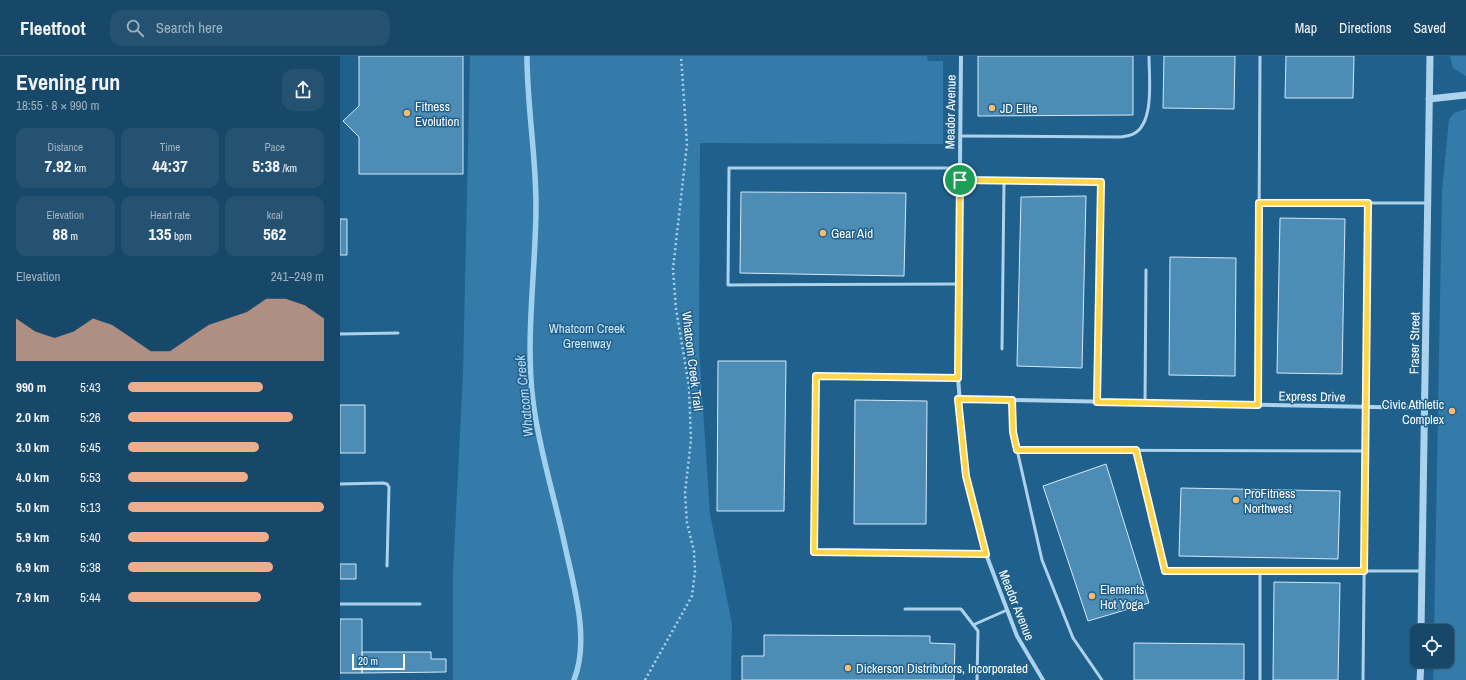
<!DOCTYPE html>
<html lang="en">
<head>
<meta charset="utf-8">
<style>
	body { margin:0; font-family:"Archivo Narrow",sans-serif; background:#255271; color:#f1f3f6; height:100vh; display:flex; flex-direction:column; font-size:15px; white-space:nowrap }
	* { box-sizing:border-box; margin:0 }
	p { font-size:13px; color:#9fb2c0 }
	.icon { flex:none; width:22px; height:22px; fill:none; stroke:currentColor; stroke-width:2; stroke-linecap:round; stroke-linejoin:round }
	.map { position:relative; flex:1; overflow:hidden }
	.drawer { display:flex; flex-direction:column; background:#184869; width:340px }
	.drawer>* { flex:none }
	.fabs { position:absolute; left:1070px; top:568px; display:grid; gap:8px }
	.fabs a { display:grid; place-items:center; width:44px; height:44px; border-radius:8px; background:#184869; box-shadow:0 1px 3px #0004,0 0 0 1px #36607d; font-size:20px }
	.scale { position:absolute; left:12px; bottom:10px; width:53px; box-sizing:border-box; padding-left:4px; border:2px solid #fff; border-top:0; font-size:11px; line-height:14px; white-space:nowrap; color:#fff; -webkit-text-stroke:3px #20608c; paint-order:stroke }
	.pin { position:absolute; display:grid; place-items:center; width:34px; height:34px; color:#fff; margin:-17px; border:2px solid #fff; border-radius:50%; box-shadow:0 1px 4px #0007 }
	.round { display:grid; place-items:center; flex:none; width:42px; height:42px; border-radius:12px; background:#255271 }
	.head { display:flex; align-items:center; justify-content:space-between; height:68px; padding:0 16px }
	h1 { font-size:22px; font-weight:700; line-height:30px }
	.stats { display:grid; grid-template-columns:repeat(3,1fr); gap:6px; height:68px; padding:4px 16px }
	.stats div { display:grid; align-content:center; border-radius:10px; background:#255271; text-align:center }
	.stats b { font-size:17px; font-weight:700 }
	.stats small { font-size:11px; font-weight:400 }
	.stats p { font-size:11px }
	.chart { height:112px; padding:8px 16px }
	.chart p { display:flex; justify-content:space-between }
	.chart svg { width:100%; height:72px; margin-top:4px; fill:#eead8d; opacity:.7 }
	ul { padding:0 16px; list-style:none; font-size:13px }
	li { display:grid; grid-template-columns:64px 48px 1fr; align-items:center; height:30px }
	li i { height:10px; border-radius:5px; background:#eead8d }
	header { display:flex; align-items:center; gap:24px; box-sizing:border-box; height:56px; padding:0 20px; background:#184869; border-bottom:1px solid #36607d }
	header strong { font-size:19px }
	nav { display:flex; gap:22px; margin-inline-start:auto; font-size:14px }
	.search { width:280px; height:36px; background:#255271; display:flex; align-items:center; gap:10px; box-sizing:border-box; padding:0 14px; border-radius:12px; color:#9fb2c0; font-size:15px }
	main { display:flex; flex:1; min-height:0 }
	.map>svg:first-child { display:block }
	.green { fill:#347ba9 }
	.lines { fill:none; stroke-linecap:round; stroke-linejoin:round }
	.stream { stroke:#a1d0ed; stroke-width:5.5 }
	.building { fill:#4d8cb5; stroke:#d3eaf9 }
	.path { stroke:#add3ec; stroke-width:2.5; stroke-dasharray:2 3; stroke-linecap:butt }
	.service { stroke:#add3ec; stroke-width:3 }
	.minor { stroke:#add3ec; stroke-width:4 }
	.tertiary { stroke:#add3ec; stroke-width:7 }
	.route-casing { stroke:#fff; stroke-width:8 }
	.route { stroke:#ffd54a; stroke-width:5 }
	.poi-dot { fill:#f9bb6e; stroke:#20608c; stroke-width:1.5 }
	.labels { text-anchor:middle; stroke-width:3; stroke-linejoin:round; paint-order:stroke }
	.poi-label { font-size:13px; fill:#fff; stroke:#20608c; text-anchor:start }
	.street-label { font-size:13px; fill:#fff; stroke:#20608c }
	.park-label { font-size:13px; fill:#d3eaf9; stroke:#20608c }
	.water-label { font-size:14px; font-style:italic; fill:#b9dcf3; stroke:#20608c }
</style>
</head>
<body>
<header>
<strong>Fleetfoot</strong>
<div class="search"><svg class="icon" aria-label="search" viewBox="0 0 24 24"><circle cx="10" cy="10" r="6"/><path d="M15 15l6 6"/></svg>Search here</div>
<nav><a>Map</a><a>Directions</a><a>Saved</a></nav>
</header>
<main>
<section class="drawer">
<div class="head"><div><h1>Evening run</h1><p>18:55 · 8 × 990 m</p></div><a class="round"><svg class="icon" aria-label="share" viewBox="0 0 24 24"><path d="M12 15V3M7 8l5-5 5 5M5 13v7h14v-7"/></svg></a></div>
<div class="stats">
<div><p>Distance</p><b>7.92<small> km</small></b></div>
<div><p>Time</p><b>44:37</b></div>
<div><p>Pace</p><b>5:38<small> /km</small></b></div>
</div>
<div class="stats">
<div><p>Elevation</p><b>88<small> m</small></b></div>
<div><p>Heart rate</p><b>135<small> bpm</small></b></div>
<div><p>kcal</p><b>562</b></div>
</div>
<div class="chart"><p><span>Elevation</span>241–249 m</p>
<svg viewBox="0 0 160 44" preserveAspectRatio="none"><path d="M0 44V18L10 26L20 30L30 26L40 18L50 22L60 30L70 38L80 38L90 30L100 22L110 18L120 14L130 6L140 6L150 10L160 18V44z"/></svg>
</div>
<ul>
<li><b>990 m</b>5:43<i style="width:69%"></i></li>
<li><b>2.0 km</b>5:26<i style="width:84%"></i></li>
<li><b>3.0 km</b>5:45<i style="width:67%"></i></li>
<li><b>4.0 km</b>5:53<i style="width:61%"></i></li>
<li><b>5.0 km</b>5:13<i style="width:100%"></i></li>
<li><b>5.9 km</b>5:40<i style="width:72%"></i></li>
<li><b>6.9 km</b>5:38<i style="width:74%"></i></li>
<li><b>7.9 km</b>5:44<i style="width:68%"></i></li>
</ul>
</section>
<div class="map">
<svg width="1126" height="624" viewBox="0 0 1126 624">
	<rect width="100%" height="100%" fill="#20608c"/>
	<path class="green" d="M 130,0 L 587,0 L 588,5 L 603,5 L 603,88 L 360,87 L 359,292 L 370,458 L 392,568 L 391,624 L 113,624 L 113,516 L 123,317 Z
		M 1110,0 L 1126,0 L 1126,20 L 1113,12 Z
		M 1126,53 L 1126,624 L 1093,624 L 1094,605 L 1107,605 L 1107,575 L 1094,575 L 1102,135 L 1109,63 L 1114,57 Z"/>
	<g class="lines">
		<path class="stream" d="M 187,0 C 187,50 196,99 196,149 C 196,212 185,283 193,345 C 199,394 215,442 225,490 C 234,531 250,584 234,624"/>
	</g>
	<path class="building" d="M 19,0 L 123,0 L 123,118 L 19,118 L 19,81 L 3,65 L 19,50 Z
		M 638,0 L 793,0 L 793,59 L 638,60 Z
		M 824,0 L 895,0 L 894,53 L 823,52 Z
		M 946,0 L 1014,0 L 1013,42 L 945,42 Z
		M 401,136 L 566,137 L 564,220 L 400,217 Z
		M 746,140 L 742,312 L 677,310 L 681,141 Z
		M 940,162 L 1005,163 L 1002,318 L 937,317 Z
		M 0,163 L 7,163 L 7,199 L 0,199 Z
		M 830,201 L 896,202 L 895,320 L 829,319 Z
		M 378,305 L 446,305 L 444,455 L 377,455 Z
		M 515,344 L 587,345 L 586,468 L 514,468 Z
		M 0,349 L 25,349 L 25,397 L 0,397 Z
		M 766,408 L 809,547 L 748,565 L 703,430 Z
		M 841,432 L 1000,435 L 998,503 L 839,500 Z
		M 0,508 L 16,508 L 16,523 L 0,523 Z
		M 934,526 L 1000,527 L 998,624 L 933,624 Z
		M 0,563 L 22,563 L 22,617 L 0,617 Z
		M 424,579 L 590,580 L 590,587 L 615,588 L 614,624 L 402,624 L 402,600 L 424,600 Z
		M 794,587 L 904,588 L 904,624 L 794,624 Z
		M 22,596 L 91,596 L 91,603 L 106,603 L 106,616 L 22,617 Z"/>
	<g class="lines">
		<path class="path" d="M 305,624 L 352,540 L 355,515 L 354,495 L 347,467 L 345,437 L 351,384 L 349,330 L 336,253 L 333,213 L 347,88 L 341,0"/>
		<path class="service" d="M 620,80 L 781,81 C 784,80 790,80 793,78 C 815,68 809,21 809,0
			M 619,124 L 761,126 L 757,346
			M 919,147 L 1087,147
			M 619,228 L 388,229 L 389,112 L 619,112
			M 0,278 L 58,277
			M 662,293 L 664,125
			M 618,322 L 476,320 L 474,496 L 646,498
			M 672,344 L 673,376 L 702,504 L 733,582 L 762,624
			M 805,347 L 806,214
			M 918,349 L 920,0
			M 677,394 L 1025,395
			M 797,394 L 825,515 L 1081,515
			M 0,428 L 43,427 L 47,428 L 49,431 L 47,510
			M 920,515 L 920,624
			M 0,548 L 80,548
			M 565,553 L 621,553 L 638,575 L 637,624
			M 633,569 L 667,554
			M 1023,624 L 1028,147"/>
		<path class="minor" d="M 621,0 L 618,322 L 626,420 L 646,498 L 677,580 L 703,624
			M 618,343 L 1085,352"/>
		<path class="tertiary" d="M 1089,43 L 1126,39
			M 1081,575 L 1090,0
			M 1080,624 L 1081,605"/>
	</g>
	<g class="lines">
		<g class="route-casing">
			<path id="route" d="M 620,124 L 761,126 L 757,346 L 918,349 L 919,147 L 1028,147 L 1024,515 L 825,515 L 796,394 L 677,394 L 673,376 L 672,344 L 618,343 L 626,420 L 646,498 L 474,496 L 476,320 L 618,322 Z"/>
		</g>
		<use href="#route" class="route"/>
	</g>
	<g class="poi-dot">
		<circle cx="652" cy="52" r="4"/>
		<circle cx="67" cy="57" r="4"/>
		<circle cx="483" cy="177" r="4"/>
		<circle cx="1112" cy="355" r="4"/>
		<circle cx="896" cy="444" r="4"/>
		<circle cx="752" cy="540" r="4"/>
		<circle cx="508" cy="612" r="4"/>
	</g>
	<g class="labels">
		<g class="poi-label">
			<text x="75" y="55">Fitness<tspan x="75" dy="15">Evolution</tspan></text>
			<text x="660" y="57">JD Elite</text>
			<text x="491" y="182">Gear Aid</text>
			<text x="1104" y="353" text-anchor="end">Civic Athletic<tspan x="1104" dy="15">Complex</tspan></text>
			<text x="904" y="442">ProFitness<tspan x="904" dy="15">Northwest</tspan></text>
			<text x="760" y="538">Elements<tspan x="760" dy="15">Hot Yoga</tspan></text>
			<text x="516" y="617">Dickerson Distributors, Incorporated</text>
		</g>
		<g class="street-label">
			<text transform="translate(610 56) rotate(-89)" y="5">Meador Avenue</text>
			<text transform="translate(1074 287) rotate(-89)" y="5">Fraser Street</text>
			<text transform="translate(353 305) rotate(83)" y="5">Whatcom Creek Trail</text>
			<text transform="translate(972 340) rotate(1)" y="5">Express Drive</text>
			<text transform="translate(677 549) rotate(68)" y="5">Meador Avenue</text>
		</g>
		<g class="park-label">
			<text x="247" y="277">Whatcom Creek<tspan x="247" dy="15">Greenway</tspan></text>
		</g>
		<g class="water-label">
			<text transform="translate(184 340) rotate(-96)" y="5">Whatcom Creek</text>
		</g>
	</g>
</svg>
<div class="fabs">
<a><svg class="icon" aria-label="locate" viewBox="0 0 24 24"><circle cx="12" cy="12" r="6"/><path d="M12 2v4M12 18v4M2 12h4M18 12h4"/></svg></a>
</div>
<div class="scale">20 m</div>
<div class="pin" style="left:620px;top:124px;background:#1e9e55"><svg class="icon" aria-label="arrive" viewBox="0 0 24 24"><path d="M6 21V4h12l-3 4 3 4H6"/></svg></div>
</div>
</main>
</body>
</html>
